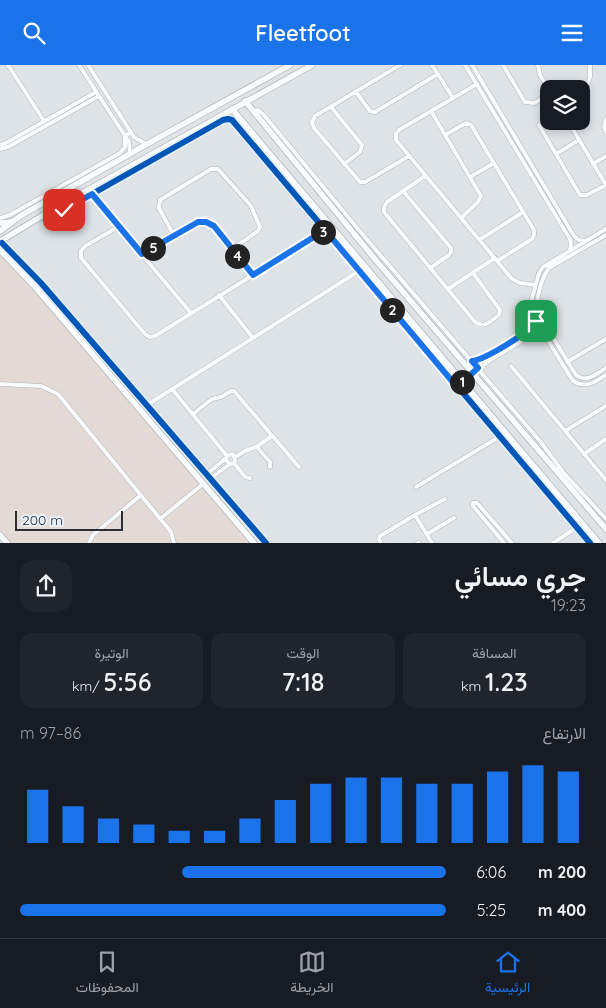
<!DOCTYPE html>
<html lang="ar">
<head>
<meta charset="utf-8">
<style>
	body { margin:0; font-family:Quicksand,Vazirmatn,sans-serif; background:#20242c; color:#f1f3f6; direction:rtl; height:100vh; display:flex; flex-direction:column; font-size:19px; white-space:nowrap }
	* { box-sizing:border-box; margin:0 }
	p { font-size:16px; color:#9ea1a6 }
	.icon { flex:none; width:28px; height:28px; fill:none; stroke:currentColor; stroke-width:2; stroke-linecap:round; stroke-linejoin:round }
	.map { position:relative; height:478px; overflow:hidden; direction:ltr }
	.details { display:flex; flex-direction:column; background:#171b24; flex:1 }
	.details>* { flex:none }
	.buttons { position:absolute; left:540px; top:15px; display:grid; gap:10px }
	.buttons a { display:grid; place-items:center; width:50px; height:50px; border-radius:10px; background:#171b24; box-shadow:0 2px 8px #0003; font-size:25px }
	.scale { position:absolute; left:15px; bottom:12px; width:108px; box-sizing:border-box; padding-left:5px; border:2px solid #2b2e32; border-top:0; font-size:14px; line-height:18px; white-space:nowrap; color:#2b2e32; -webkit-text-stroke:4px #e8f0f9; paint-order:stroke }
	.pin { position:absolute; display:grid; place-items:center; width:42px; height:42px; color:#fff; margin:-21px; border-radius:10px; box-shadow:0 2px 8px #0006 }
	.km { position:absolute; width:25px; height:25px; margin:-12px; border-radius:50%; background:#222; color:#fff; font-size:14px; line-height:25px; text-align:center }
	.round { display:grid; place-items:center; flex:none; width:52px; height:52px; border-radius:15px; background:#20242c }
	.headline { display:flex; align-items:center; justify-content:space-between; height:85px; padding:0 20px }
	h1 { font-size:28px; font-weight:600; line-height:38px }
	.figures { display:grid; grid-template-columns:repeat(3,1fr); gap:8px; height:85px; padding:5px 20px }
	.figures div { display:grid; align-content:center; border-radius:12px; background:#20242c; text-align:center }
	.figures b { font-size:25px; font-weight:600 }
	.figures small { font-size:14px; font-weight:400 }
	.figures p { font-size:14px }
	.chart { height:140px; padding:10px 20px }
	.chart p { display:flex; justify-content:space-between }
	.chart svg { width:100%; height:90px; margin-top:5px; stroke:#1a73e8; stroke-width:6 }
	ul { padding:0 20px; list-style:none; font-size:16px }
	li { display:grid; grid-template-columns:80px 60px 1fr; align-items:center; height:38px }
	li i { height:12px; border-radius:6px; background:#1a73e8 }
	header { display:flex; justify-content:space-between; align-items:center; height:65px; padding:0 20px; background:#1a73e8; color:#fff; font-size:22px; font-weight:600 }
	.menu { display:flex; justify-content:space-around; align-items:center; height:70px; border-top:1px solid #363941; background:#171b24; font-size:14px; color:#9ea1a6 }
	.menu a { display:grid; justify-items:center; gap:2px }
	.menu .current { color:#1a73e8 }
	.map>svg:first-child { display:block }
	.commercial { fill:#e4dad5 }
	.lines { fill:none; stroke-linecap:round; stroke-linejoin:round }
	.street-casing { stroke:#b1b5b9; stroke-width:5 }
	.secondary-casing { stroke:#b1b5b9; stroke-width:7 }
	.street { stroke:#fafbfc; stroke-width:4 }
	.secondary { stroke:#fafbfc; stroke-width:5.5 }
	.cycleway-casing { stroke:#e8f0f9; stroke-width:9 }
	.cycleway { stroke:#0057b8; stroke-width:6 }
	.route-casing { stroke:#fff; stroke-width:10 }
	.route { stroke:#1a73e8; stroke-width:6 }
</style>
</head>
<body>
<header><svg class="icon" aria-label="menu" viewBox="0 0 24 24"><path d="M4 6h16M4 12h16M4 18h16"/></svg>Fleetfoot<svg class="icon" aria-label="search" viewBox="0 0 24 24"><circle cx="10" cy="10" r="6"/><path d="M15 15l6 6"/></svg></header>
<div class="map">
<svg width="606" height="478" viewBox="0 0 606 478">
	<rect width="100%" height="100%" fill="#dee3e8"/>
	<path class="commercial" d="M 0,190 L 58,252 L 251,478 L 4,478 L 0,474 Z"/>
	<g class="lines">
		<g class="street-casing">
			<path id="street" d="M 8,0 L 44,56
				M 79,0 L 129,77 L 130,90
				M 88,0 L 134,72 L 146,79
				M 400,0 L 315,51 L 312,57 L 314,63 L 360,117 L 365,117 L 409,91
				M 432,0 L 453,33
				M 465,0 L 570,174 L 571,179 L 570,185
				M 472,0 L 574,171 L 579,175 L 584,176
				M 503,0 L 525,37 L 534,38 L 549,30
				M 538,0 L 540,10 L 549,24
				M 477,19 L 399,65 L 396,69 L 396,75 L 512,214 L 520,218 L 535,220
				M 356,27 L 370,46 L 375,47 L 438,9
				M 581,40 L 590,12 L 590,0
				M 331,42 L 362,80 L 360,87 L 344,99
				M 253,46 L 258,45 L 263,49 L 358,164 L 540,376 L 563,407 L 606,454
				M 431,46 L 481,131 L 478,137 L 461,153
				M 606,54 L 604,61 L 606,67
				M 568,56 L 606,120
				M 539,60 L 580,130 L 587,130 L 606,120
				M 445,70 L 466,58 L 471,60 L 534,165 L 534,170 L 532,174 L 497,196
				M 0,80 L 6,78 L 96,27
				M 0,84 L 8,82 L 99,31
				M 556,89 L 579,75
				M 593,99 L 606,91
				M 425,111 L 387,137 L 384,142 L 384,147 L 475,257 C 485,264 491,256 499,250 L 500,245 L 473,208
				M 470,112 L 494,98
				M 403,126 L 451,183 L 451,187 L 449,190 L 430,203
				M 91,129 L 191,248
				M 52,145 L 62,146 L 223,55 L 228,54 L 232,55 L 590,478
				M 0,153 L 10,150 L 120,88 L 125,82 L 125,71 L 131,67
				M 118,162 L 85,181 L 81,186 L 81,193 L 145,269 L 150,272 L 155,271 L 325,165
				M 606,164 L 543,202 L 539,208 L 532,233 L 531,243 L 534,253 L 573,316 C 586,324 595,317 606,310
				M 606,170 L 549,203 C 541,214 535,235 538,248 L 576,310 C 587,318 596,309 606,303
				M 174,171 L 159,143 L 160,135 L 211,104 L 218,104 L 251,141 L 260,162 L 258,166 L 232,184
				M 479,175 L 523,147
				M 142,189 L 198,157 L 206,157 L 214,161 L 253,210
				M 448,224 L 495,193
				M 219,230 L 253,273
				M 472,296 L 483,294 L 529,265 L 537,255
				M 567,297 L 606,274
				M 511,301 L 606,415
				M 480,307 L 483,301 L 489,296 L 533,269 L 545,267
				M 462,317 L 478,303
				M 0,319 L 41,321 L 58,329 L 171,467 L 174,478
				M 172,324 L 227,391
				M 147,340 L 359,206
				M 193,349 L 212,334 L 221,332 L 231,326 L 234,326 L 299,402
				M 565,366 L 606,341
				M 257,382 L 270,397 L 270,402
				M 584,389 L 606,374
				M 235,392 L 245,386 L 256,382 L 272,371
				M 234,398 L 230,399 L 226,395 L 227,391 L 232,389 L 234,391 L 235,395 L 234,398 L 245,412 L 250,413
				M 207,409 L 226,393
				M 211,413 L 230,399
				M 416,422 L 499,372
				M 415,450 L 432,478
				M 160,454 L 203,419
				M 427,469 L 454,453
				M 89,478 L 93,470 L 141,430
				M 381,478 L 379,474 L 380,471 L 415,450 L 445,434
				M 418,478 L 419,478
				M 504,478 L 473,441 L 473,438 L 477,438 L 512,478
				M 553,478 L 576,463"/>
		</g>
		<g class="secondary-casing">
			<path id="secondary" d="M 245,36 L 374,193 L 606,464
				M 232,44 L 599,478
				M 0,158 L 11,157
				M 0,166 L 22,150 L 149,78 L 290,0
				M 2,175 L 52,145 L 312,0
				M 2,178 L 41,218 L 266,478
				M 0,185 L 35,222 L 254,478
				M 0,470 L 7,478"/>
		</g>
		<use href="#street" class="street"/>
		<use href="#secondary" class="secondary"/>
		<g class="cycleway-casing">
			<path id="cycleway" d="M 52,145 L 62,146 L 223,55 L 228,54 L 232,55 L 590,478
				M 2,178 L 41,218 L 266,478"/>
		</g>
		<use href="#cycleway" class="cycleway"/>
	</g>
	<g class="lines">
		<g class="route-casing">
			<path id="route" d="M 64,145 L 92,129 L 142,189 L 198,157 L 206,157 L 214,161 L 253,210 L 325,165 L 457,322 L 478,303 L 472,296 C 484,295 531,267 536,256"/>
		</g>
		<use href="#route" class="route"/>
	</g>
</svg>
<div class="buttons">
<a><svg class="icon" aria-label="layers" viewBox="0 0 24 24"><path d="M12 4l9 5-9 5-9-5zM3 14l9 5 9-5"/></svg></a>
</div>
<div class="scale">200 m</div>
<div class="pin" style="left:536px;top:256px;background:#1e9e55"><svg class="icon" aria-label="arrive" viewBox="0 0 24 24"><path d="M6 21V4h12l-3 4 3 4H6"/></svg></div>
<div class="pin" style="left:64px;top:145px;background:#d93025"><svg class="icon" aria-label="check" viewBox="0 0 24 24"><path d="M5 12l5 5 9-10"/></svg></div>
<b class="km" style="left:462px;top:317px">1</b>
<b class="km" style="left:392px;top:245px">2</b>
<b class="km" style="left:323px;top:167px">3</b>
<b class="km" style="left:237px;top:191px">4</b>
<b class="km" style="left:153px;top:183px">5</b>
</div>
<section class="details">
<div class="headline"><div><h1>جري مسائي</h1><p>19:23</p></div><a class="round"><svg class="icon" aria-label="share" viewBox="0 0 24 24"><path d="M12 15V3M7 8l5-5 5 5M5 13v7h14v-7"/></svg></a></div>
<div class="figures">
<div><p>المسافة</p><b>1.23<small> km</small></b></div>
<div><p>الوقت</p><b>7:18</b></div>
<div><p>الوتيرة</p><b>5:56<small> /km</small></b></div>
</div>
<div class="chart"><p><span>الارتفاع</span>86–97 m</p>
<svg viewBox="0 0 160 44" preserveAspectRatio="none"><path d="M5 44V18M15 44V26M25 44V32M35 44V35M45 44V38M55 44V38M65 44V32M75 44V23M85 44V15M95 44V12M105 44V12M115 44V15M125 44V15M135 44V9M145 44V6M155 44V9"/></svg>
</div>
<ul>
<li><b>200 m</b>6:06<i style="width:62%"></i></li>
<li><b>400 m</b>5:25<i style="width:100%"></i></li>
</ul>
</section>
<nav class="menu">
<a class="current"><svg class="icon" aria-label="home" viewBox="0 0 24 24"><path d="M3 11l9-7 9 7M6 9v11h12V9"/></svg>الرئيسية</a>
<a><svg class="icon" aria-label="map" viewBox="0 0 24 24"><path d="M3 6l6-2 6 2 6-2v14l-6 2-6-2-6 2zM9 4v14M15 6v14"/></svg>الخريطة</a>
<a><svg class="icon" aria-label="saved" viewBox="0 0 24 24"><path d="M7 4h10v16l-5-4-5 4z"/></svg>المحفوظات</a>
</nav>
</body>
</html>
